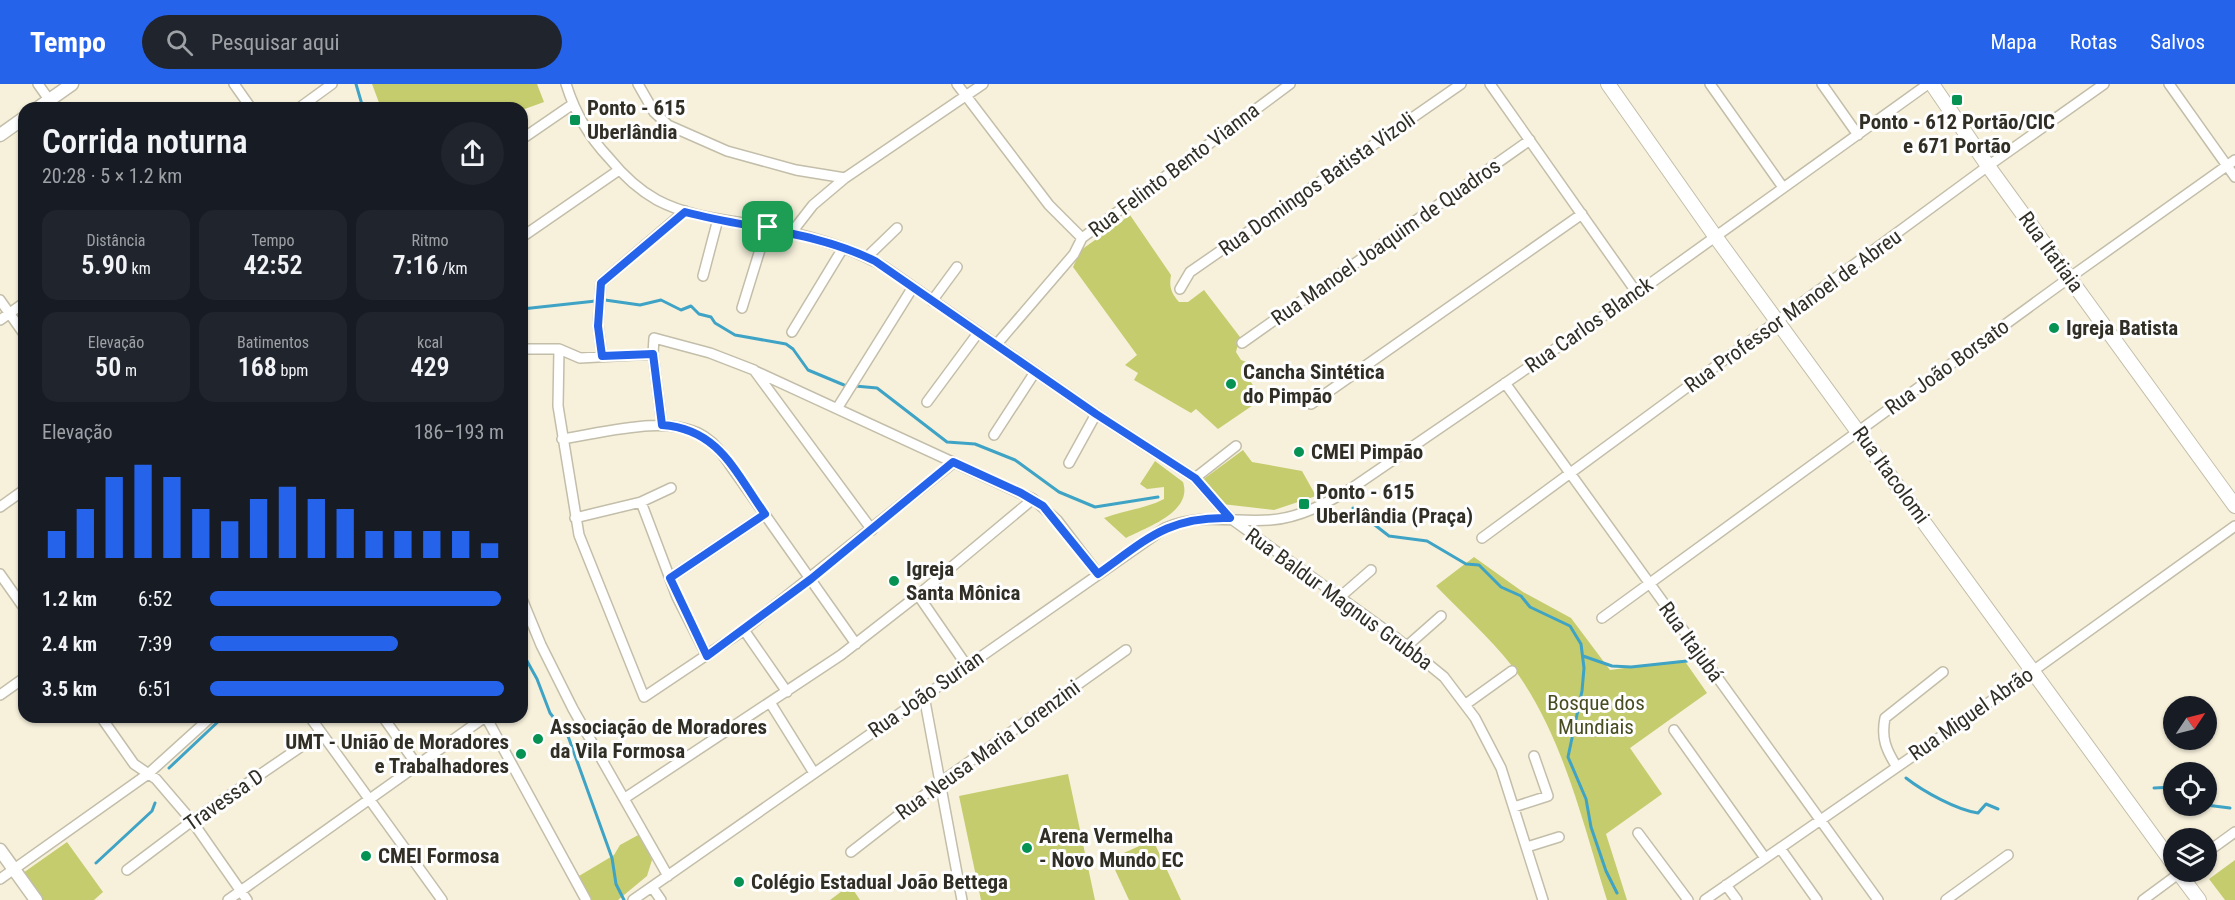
<!DOCTYPE html>
<html lang="pt">
<head>
<meta charset="utf-8">
<style>
	body { margin:0; font-family:"Roboto Condensed",sans-serif; background:#20242c; color:#f1f3f6; height:100vh; display:flex; flex-direction:column; font-size:22px; white-space:nowrap }
	* { box-sizing:border-box; margin:0 }
	p { font-size:20px; color:#9ea1a6 }
	.icon { flex:none; width:33px; height:33px; fill:none; stroke:currentColor; stroke-width:2; stroke-linecap:round; stroke-linejoin:round }
	.map { position:relative; flex:1; overflow:hidden }
	.details { position:absolute; left:18px; top:18px; width:510px; height:621px; display:flex; flex-direction:column; background:#171b24; border-radius:18px; box-shadow:0 2px 4px #0004 }
	.details>* { flex:none }
	.needle { width:39px; rotate:55deg }
	.controls { position:absolute; left:2163px; top:612px; display:grid; gap:12px }
	.controls a { display:grid; place-items:center; width:54px; height:54px; border-radius:50%; background:#171b24; box-shadow:0 2px 4px #0004; font-size:30px }
	.pin { position:absolute; display:grid; place-items:center; width:51px; height:51px; color:#fff; margin:-26px; border-radius:12px; box-shadow:0 3px 9px #0006 }
	.round { display:grid; place-items:center; flex:none; width:63px; height:63px; border-radius:32px; background:#20242c }
	.overview { display:flex; align-items:center; justify-content:space-between; height:102px; padding:0 24px }
	h1 { font-size:33px; font-weight:600; line-height:45px }
	.stats { display:grid; grid-template-columns:repeat(3,1fr); gap:9px; height:102px; padding:6px 24px }
	.stats div { display:grid; align-content:center; border-radius:15px; background:#20242c; text-align:center }
	.stats b { font-size:26px; font-weight:600 }
	.stats small { font-size:16px; font-weight:400 }
	.stats p { font-size:16px }
	.chart { height:168px; padding:12px 24px }
	.chart p { display:flex; justify-content:space-between }
	.chart svg { width:100%; height:108px; margin-top:6px; stroke:#2563eb; stroke-width:6 }
	ul { padding:0 24px; list-style:none; font-size:20px }
	li { display:grid; grid-template-columns:96px 72px 1fr; align-items:center; height:45px }
	li i { height:15px; border-radius:8px; background:#2563eb }
	header { display:flex; align-items:center; gap:36px; box-sizing:border-box; height:84px; padding:0 30px; background:#2563eb; color:#fff }
	header strong { font-size:28px }
	nav { display:flex; gap:33px; margin-inline-start:auto; font-size:21px }
	.search { width:420px; height:54px; background:#20242c; display:flex; align-items:center; gap:15px; box-sizing:border-box; padding:0 21px; border-radius:33px; color:#9ea1a6; font-size:22px }
	.map>svg:first-child { display:block }
	.green { fill:#c4cc6d }
	.lines { fill:none; stroke-linecap:round; stroke-linejoin:round }
	.stream { stroke:#3fa3c5; stroke-width:3 }
	.minor-casing { stroke:#c3bea9; stroke-width:12 }
	.tertiary-casing { stroke:#c3bea9; stroke-width:15 }
	.secondary-casing { stroke:#c3bea9; stroke-width:16 }
	.minor { stroke:#fff; stroke-width:9 }
	.tertiary { stroke:#fff; stroke-width:12 }
	.secondary { stroke:#fff; stroke-width:14 }
	.route-casing { stroke:#fff; stroke-width:12 }
	.route { stroke:#2563eb; stroke-width:8 }
	.poi-dot { fill:#059252; stroke:#fefefe; stroke-width:2 }
	.labels { text-anchor:middle; stroke-width:6; stroke-linejoin:round; paint-order:stroke }
	.poi-label { font-size:21px; font-weight:bold; fill:#312e26; stroke:#fefefe; text-anchor:start }
	.street-label { font-size:21px; fill:#312e26; stroke:#fefefe }
	.park-label { font-size:21px; fill:#484c20; stroke:#fefefe }
</style>
</head>
<body>
<header>
<strong>Tempo</strong>
<div class="search"><svg class="icon" aria-label="search" viewBox="0 0 24 24"><circle cx="10" cy="10" r="6"/><path d="M15 15l6 6"/></svg>Pesquisar aqui</div>
<nav><a>Mapa</a><a>Rotas</a><a>Salvos</a></nav>
</header>
<div class="map">
<svg width="2235" height="816" viewBox="0 0 2235 816">
	<rect width="100%" height="100%" fill="#f7f1dc"/>
	<path class="green" d="M 372,0 L 537,0 L 544,18 L 522,26 L 381,24 Z
		M 1130,131 L 1171,191 C 1169,203 1171,209 1179,218 L 1188,218 L 1204,206 L 1240,253 L 1236,268 L 1241,276 L 1249,279 L 1245,289 L 1262,315 L 1218,345 L 1196,325 L 1191,329 L 1134,296 L 1138,289 L 1125,281 L 1137,271 L 1073,183 L 1081,166 Z
		M 1243,366 L 1252,378 L 1302,387 L 1316,412 L 1274,426 L 1222,420 L 1201,397 Z
		M 1155,377 L 1183,398 C 1193,428 1147,443 1126,454 L 1104,434 C 1124,426 1145,425 1164,415 L 1164,403 L 1147,405 L 1140,400 Z
		M 1474,473 L 1523,508 L 1571,534 L 1610,586 L 1684,576 L 1707,609 L 1630,664 L 1662,710 L 1606,750 L 1627,816 L 1607,816 C 1582,737 1563,650 1512,582 C 1490,554 1461,528 1436,502 Z
		M 1068,690 L 1095,816 L 981,816 L 959,712 Z
		M 640,750 L 652,776 L 647,792 L 618,816 L 592,816 L 579,792 L 614,771 L 620,761 Z
		M 1153,756 L 1181,816 L 1129,816 L 1110,775 Z
		M 67,758 L 103,808 L 94,816 L 43,816 L 23,789 Z
		M 2235,776 L 2235,816 L 2225,816 L 2209,795 Z
		M 850,801 L 860,816 L 830,816 Z"/>
	<g class="lines">
		<path class="stream" d="M 356,0 L 363,24
			M 522,225 L 605,216 L 640,221 L 661,216 L 681,226 L 691,222 L 699,230 L 711,233 L 715,239 L 735,251 L 786,260 L 793,265 L 808,286 L 844,301 L 877,304 L 947,358 L 975,360 L 1015,376 L 1059,408 L 1095,423 L 1158,413
			M 1353,424 L 1389,452 L 1427,457 L 1466,480 L 1479,481 L 1501,503 L 1521,512 L 1530,523 L 1570,542 L 1581,560 L 1584,584 L 1582,607 L 1568,673 L 1586,715 L 1591,743 L 1606,787 L 1617,809
			M 522,568 L 537,595 L 550,629 L 568,652 L 612,774 L 616,800 L 624,816
			M 1583,572 L 1612,582 L 1631,583 L 1687,577
			M 169,684 L 223,633
			M 1906,694 C 1924,708 1957,726 1978,729 L 1986,720 L 1998,725
			M 2154,704 L 2174,703
			M 2206,721 L 2230,724
			M 96,779 L 152,727 L 155,719"/>
		<g class="minor-casing">
			<path id="minor" d="M 38,0 L 55,24
				M 234,0 L 251,24
				M 566,0 C 575,29 588,52 609,74 C 622,90 639,106 657,116 C 691,134 730,136 767,143 C 806,151 848,162 883,182 L 1096,330 L 1195,394 L 1230,434 L 1395,553 L 1444,593 L 1475,634 L 1501,684 L 1543,816
				M 638,0 L 654,28 L 668,41 L 727,67 L 796,86 L 845,94
				M 957,0 L 1049,121 L 1082,154
				M 1490,0 L 1637,209
				M 1710,0 L 1782,102
				M 1822,0 L 1858,51
				M 2169,0 L 2235,93
				M 299,24 L 332,0
				M 522,55 L 573,20
				M 792,148 L 813,121 L 845,94 L 983,0
				M 522,153 L 619,86
				M 867,173 L 897,144
				M 703,192 L 718,135
				M 1180,205 L 1190,188 L 1461,0
				M 0,216 L 24,250
				M 932,217 L 957,183
				M 742,224 L 767,143
				M 0,236 L 24,219
				M 792,248 L 843,164
				M 1242,259 L 1530,56
				M 996,261 L 1074,170 L 1082,154 L 1290,0
				M 522,265 L 559,265 L 580,274 L 653,270 L 654,254 L 710,269 L 754,286 L 872,446
				M 559,265 L 558,322 L 579,451 L 644,613 L 744,546 L 953,379
				M 653,270 L 662,341
				M 602,272 L 598,241 L 601,199 L 685,127
				M 755,287 L 1033,415 L 1057,436 L 1098,490
				M 1505,299 L 1878,816
				M 927,318 L 978,249
				M 1311,320 L 1582,130
				M 838,323 L 913,203
				M 994,351 L 1035,288
				M 562,355 C 602,349 670,329 705,353 C 716,360 723,371 730,381 L 856,560
				M 1069,379 L 1096,330
				M 1195,394 L 1236,362
				M 641,418 L 677,513 L 707,572
				M 0,423 L 24,406
				M 575,434 L 641,418 L 671,404
				M 1482,454 L 1988,82 L 2104,0
				M 0,490 L 24,524
				M 670,494 L 765,430
				M 918,511 L 967,582
				M 1340,513 L 1371,486
				M 522,515 L 541,561 L 573,625 L 668,792
				M 1602,534 L 2069,194 L 2235,76
				M 744,546 L 787,608
				M 1407,562 L 1441,532
				M 0,611 L 24,594
				M 924,612 L 962,816
				M 771,620 L 814,689
				M 1466,620 L 1512,587
				M 101,633 L 134,680 L 156,695 L 192,737 L 247,816
				M 310,633 L 442,816
				M 383,633 L 417,681
				M 486,633 L 586,816
				M 1674,646 L 1765,774
				M 1897,683 C 1886,666 1881,654 1885,634 L 1943,588
				M 625,714 L 841,571 L 918,511 L 1033,415
				M 1514,723 L 1548,712 L 1534,672
				M 1638,749 L 1688,816
				M 1527,763 L 1559,753
				M 1780,764 L 1817,816
				M 851,768 L 941,698 L 1126,566
				M 2206,769 L 2235,748
				M 127,786 L 192,737 L 321,649
				M 0,795 L 148,690 L 211,633
				M 1726,801 L 1737,816
				M 652,803 L 661,816
				M 228,816 L 485,633
				M 633,816 L 1165,444 C 1203,428 1232,439 1270,436 C 1300,434 1327,419 1352,404 L 1637,209 L 1928,0
				M 1705,816 L 1952,645 L 2235,442
				M 1946,816 L 2008,771
				M 2143,816 L 2181,788"/>
		</g>
		<g class="tertiary-casing">
			<path id="tertiary" d="M 38,24 L 72,0
				M 0,51 L 24,34
				M 0,766 L 36,816"/>
		</g>
		<g class="secondary-casing">
			<path id="secondary" d="M 1608,0 L 1715,152 L 2174,781
				M 1932,0 L 1988,82 L 2235,422
				M 2178,788 L 2199,816"/>
		</g>
		<use href="#minor" class="minor"/>
		<use href="#tertiary" class="tertiary"/>
		<use href="#secondary" class="secondary"/>
	</g>
	<g class="lines">
		<g class="route-casing">
			<path id="route" d="M 685,128 C 749,145 815,147 875,177 L 1096,330 L 1195,394 L 1230,434 C 1168,432 1146,456 1098,490 L 1043,422 L 1021,409 L 953,378 L 811,495 L 707,572 L 670,494 L 765,430 C 735,388 719,345 662,341 L 653,270 L 602,272 L 598,242 L 601,199 Z"/>
		</g>
		<use href="#route" class="route"/>
	</g>
	<g class="poi-dot">
		<rect x="1951" y="10" width="12" height="12" rx="3"/>
		<rect x="569" y="30" width="12" height="12" rx="3"/>
		<circle cx="2054" cy="244" r="6"/>
		<circle cx="1231" cy="300" r="6"/>
		<circle cx="1299" cy="368" r="6"/>
		<rect x="1298" y="414" width="12" height="12" rx="3"/>
		<circle cx="894" cy="497" r="6"/>
		<circle cx="538" cy="655" r="6"/>
		<circle cx="521" cy="670" r="6"/>
		<circle cx="1027" cy="764" r="6"/>
		<circle cx="366" cy="772" r="6"/>
		<circle cx="739" cy="798" r="6"/>
	</g>
	<g class="labels">
		<g class="poi-label">
			<text x="587" y="31">Ponto - 615<tspan x="587" dy="24">Uberlândia</tspan></text>
			<text x="1957" y="45" text-anchor="middle">Ponto - 612 Portão/CIC<tspan x="1957" dy="24">e 671 Portão</tspan></text>
			<text x="2066" y="251">Igreja Batista</text>
			<text x="1243" y="295">Cancha Sintética<tspan x="1243" dy="24">do Pimpão</tspan></text>
			<text x="1311" y="375">CMEI Pimpão</text>
			<text x="1316" y="415">Ponto - 615<tspan x="1316" dy="24">Uberlândia (Praça)</tspan></text>
			<text x="906" y="492">Igreja<tspan x="906" dy="24">Santa Mônica</tspan></text>
			<text x="550" y="650">Associação de Moradores<tspan x="550" dy="24">da Vila Formosa</tspan></text>
			<text x="509" y="665" text-anchor="end">UMT - União de Moradores<tspan x="509" dy="24">e Trabalhadores</tspan></text>
			<text x="1039" y="759">Arena Vermelha<tspan x="1039" dy="24">- Novo Mundo EC</tspan></text>
			<text x="378" y="779">CMEI Formosa</text>
			<text x="751" y="805">Colégio Estadual João Bettega</text>
		</g>
		<g class="street-label">
			<text transform="translate(1174 86) rotate(-37)" y="7">Rua Felinto Bento Vianna</text>
			<text transform="translate(1317 100) rotate(-35)" y="7">Rua Domingos Batista Vizoli</text>
			<text transform="translate(1386 158) rotate(-35)" y="7">Rua Manoel Joaquim de Quadros</text>
			<text transform="translate(2051 168) rotate(54)" y="7">Rua Itatiaia</text>
			<text transform="translate(1793 227) rotate(-36)" y="7">Rua Professor Manoel de Abreu</text>
			<text transform="translate(1589 241) rotate(-35)" y="7">Rua Carlos Blanck</text>
			<text transform="translate(1947 283) rotate(-36)" y="7">Rua João Borsato</text>
			<text transform="translate(1891 391) rotate(54)" y="7">Rua Itacolomi</text>
			<text transform="translate(1339 515) rotate(36)" y="7">Rua Baldur Magnus Grubba</text>
			<text transform="translate(1691 558) rotate(54)" y="7">Rua Itajubá</text>
			<text transform="translate(926 610) rotate(-35)" y="7">Rua João Surian</text>
			<text transform="translate(1971 630) rotate(-35)" y="7">Rua Miguel Abrão</text>
			<text transform="translate(988 666) rotate(-36)" y="7">Rua Neusa Maria Lorenzini</text>
			<text transform="translate(224 716) rotate(-35)" y="7">Travessa D</text>
		</g>
		<g class="park-label">
			<text x="1596" y="626">Bosque dos<tspan x="1596" dy="24">Mundiais</tspan></text>
		</g>
	</g>
</svg>
<div class="controls">
<a><svg class="needle" viewBox="-14 -14 28 28"><path d="M0-13l5 13h-10z" fill="#e53935"/><path d="M0 13l5-13h-10z" fill="#9ea1a6"/></svg></a>
<a><svg class="icon" aria-label="locate" viewBox="0 0 24 24"><circle cx="12" cy="12" r="6"/><path d="M12 2v4M12 18v4M2 12h4M18 12h4"/></svg></a>
<a><svg class="icon" aria-label="layers" viewBox="0 0 24 24"><path d="M12 4l9 5-9 5-9-5zM3 14l9 5 9-5"/></svg></a>
</div>
<div class="pin" style="left:768px;top:143px;background:#1e9e55"><svg class="icon" aria-label="arrive" viewBox="0 0 24 24"><path d="M6 21V4h12l-3 4 3 4H6"/></svg></div>
<section class="details">
<div class="overview"><div><h1>Corrida noturna</h1><p>20:28 · 5 × 1.2 km</p></div><a class="round"><svg class="icon" aria-label="share" viewBox="0 0 24 24"><path d="M12 15V3M7 8l5-5 5 5M5 13v7h14v-7"/></svg></a></div>
<div class="stats">
<div><p>Distância</p><b>5.90<small> km</small></b></div>
<div><p>Tempo</p><b>42:52</b></div>
<div><p>Ritmo</p><b>7:16<small> /km</small></b></div>
</div>
<div class="stats">
<div><p>Elevação</p><b>50<small> m</small></b></div>
<div><p>Batimentos</p><b>168<small> bpm</small></b></div>
<div><p>kcal</p><b>429</b></div>
</div>
<div class="chart"><p><span>Elevação</span>186–193 m</p>
<svg viewBox="0 0 160 44" preserveAspectRatio="none"><path d="M5 44V33M15 44V24M25 44V11M35 44V6M45 44V11M55 44V24M65 44V29M75 44V20M85 44V15M95 44V20M105 44V24M115 44V33M125 44V33M135 44V33M145 44V33M155 44V38"/></svg>
</div>
<ul>
<li><b>1.2 km</b>6:52<i style="width:99%"></i></li>
<li><b>2.4 km</b>7:39<i style="width:64%"></i></li>
<li><b>3.5 km</b>6:51<i style="width:100%"></i></li>
</ul>
</section>
</div>
</body>
</html>
